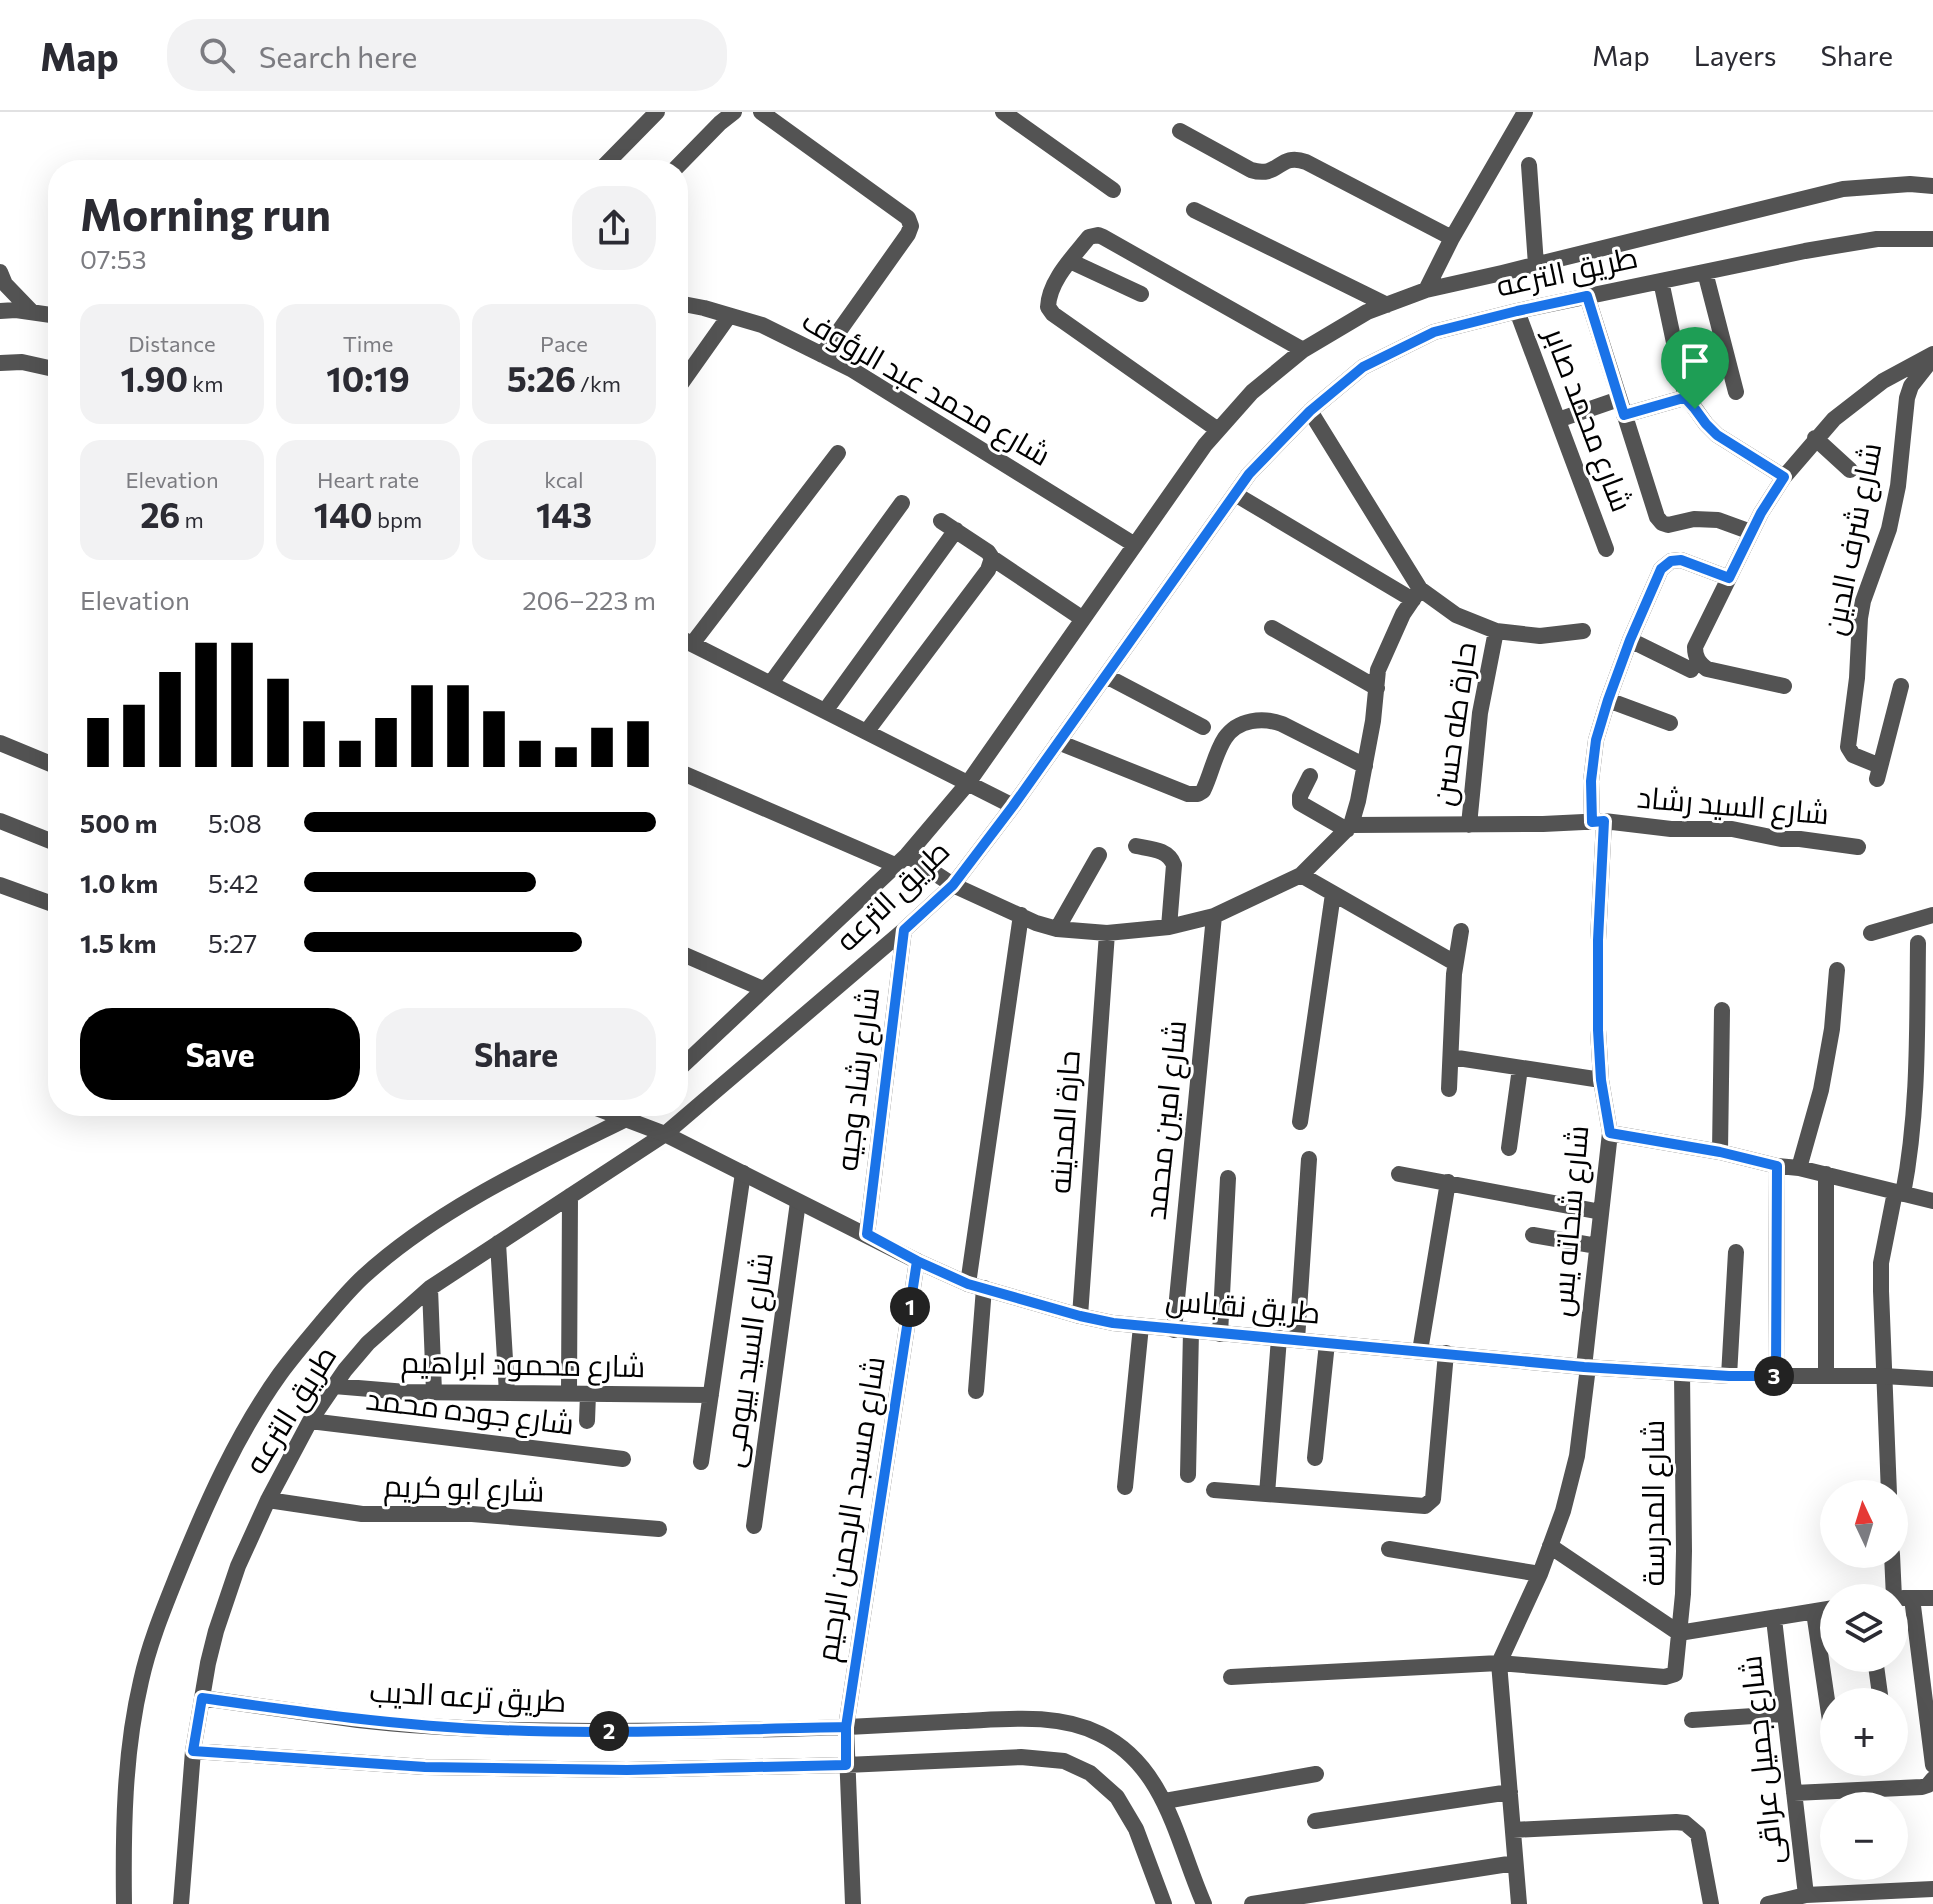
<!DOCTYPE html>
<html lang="en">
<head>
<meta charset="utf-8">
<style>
	body { margin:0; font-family:Commissioner,Cairo,sans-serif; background:#f2f2f3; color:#2b2b33; height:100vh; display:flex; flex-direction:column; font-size:30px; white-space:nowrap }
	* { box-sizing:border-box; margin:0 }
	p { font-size:26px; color:#7c7c81 }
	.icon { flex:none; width:44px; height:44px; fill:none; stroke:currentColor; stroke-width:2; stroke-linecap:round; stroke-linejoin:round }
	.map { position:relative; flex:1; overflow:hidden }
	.side { position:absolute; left:48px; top:48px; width:640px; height:956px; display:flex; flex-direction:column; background:#fff; border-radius:32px; box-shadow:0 8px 32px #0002 }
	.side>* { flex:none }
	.needle { width:52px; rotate:356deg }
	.buttons { position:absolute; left:1820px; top:1368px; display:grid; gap:16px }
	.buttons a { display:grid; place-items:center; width:88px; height:88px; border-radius:50%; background:#fff; box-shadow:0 8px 32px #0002; font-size:40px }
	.pin { position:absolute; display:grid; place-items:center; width:68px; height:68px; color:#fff; margin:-82px -34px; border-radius:50% 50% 50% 0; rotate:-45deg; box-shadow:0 0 8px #0007 }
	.pin .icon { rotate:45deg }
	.km { position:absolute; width:40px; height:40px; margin:-20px; border-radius:50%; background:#222; color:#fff; font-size:22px; line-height:40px; text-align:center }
	.round { display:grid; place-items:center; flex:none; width:84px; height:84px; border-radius:32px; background:#f2f2f3 }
	.overview { display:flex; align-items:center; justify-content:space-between; height:136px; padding:0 32px }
	h1 { font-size:44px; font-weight:700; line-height:60px }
	.figures { display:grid; grid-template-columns:repeat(3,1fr); gap:12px; height:136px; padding:8px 32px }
	.figures div { display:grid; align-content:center; border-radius:20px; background:#f2f2f3; text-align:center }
	.figures b { font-size:34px; font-weight:700 }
	.figures small { font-size:22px; font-weight:400 }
	.figures p { font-size:22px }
	.chart { height:224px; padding:16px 32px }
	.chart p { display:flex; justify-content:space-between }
	.chart svg { width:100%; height:144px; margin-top:8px; stroke:#000; stroke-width:6 }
	.primary-button { display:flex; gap:16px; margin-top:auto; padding:16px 32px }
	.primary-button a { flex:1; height:92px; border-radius:32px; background:#000; color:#fff; font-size:32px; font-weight:700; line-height:92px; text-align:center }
	.primary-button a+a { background:#f2f2f3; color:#2b2b33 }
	ul { padding:0 32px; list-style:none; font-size:26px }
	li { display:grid; grid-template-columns:128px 96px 1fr; align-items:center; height:60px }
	li i { height:20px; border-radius:10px; background:#000 }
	header { display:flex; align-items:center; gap:48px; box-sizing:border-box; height:112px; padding:0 40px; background:#fff; border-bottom:2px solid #e1e1e2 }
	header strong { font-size:38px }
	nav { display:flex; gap:44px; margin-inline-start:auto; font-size:28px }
	.search { width:560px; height:72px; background:#f2f2f3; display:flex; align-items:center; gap:20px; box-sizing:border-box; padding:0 28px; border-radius:32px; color:#7c7c81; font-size:30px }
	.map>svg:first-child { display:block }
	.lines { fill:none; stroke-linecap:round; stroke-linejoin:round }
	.minor { stroke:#535353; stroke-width:16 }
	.tertiary { stroke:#535353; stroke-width:16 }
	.route-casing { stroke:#fff; stroke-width:16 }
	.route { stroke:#1a73e8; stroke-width:10 }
	.labels { text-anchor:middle; stroke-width:6; stroke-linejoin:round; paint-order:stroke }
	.street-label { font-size:30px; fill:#000; stroke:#fff }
</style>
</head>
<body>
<header>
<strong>Map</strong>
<div class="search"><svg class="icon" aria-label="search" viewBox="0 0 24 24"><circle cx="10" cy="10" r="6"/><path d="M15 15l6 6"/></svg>Search here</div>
<nav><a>Map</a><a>Layers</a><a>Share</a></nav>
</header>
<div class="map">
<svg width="1933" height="1792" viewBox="0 0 1933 1792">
	<rect width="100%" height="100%" fill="#fff"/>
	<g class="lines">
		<path class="minor" d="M 761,0 L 908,106 L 911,114 L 908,122 L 822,243
			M 1003,0 L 1113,78
			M 1180,19 L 1251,58 C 1280,67 1278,40 1306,50 L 1452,126
			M 1529,53 L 1536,153
			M 600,58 L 657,0
			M 674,58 L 720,11 L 734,0
			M 1194,98 L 1387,193
			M 1070,149 L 1141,182
			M 0,160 L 5,172 L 32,200
			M 1705,160 L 1736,280
			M 1661,169 L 1686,287
			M 1426,178 L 1452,126 L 1525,0
			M 1587,184 L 1657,405 L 1662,411 L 1668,413 L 1694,407 L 1718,408 L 1751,420
			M 678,191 L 704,196 L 762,213 L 851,257 L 1135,433
			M 0,199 L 16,198 L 58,204
			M 1517,199 L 1606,437
			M 0,251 L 22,250 L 58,258
			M 678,276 L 729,204
			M 1310,299 L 1420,477 L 1456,503 L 1496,519 L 1540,524 L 1583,519
			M 1624,303 L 1680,287 L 1686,287 L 1691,291 L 1706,312 L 1717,323 L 1784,365
			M 1558,308 L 1619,287
			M 1218,318 L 1053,202 L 1048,195 C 1049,169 1073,145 1089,125 L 1098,123 L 1103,125 L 1303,238
			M 1815,326 L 1850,358
			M 1235,382 L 1413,488
			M 992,446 L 1083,507
			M 1272,516 L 1377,576
			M 678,525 L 1013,694
			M 1630,528 L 1691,558
			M 692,532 L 838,341
			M 1106,564 L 1203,615
			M 771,571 L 902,391
			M 1784,574 L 1707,557 C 1699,551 1695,546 1695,535 L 1761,401 L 1784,365 L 1834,307 L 1883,269 L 1933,242
			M 1608,588 L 1670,611
			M 825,599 L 956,418
			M 867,619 L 988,458 L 992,446 L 988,440 L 941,409
			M 1058,630 L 1188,682 L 1198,682 L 1203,679 C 1211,663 1215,641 1225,626 C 1238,607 1263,605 1282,612 L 1365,654
			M 0,631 L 58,655
			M 1880,654 L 1853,643 L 1848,635 L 1857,566 L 1860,506 L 1863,489 L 1889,417 L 1898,374 L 1907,286 L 1911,274 L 1933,246
			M 678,659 L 895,753
			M 1310,664 L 1300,684 L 1300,691 L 1347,718
			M 1877,667 L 1901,574
			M 0,709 L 58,732
			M 1592,710 L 1591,669 L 1596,628 L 1608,588 L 1630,528 L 1661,457 L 1671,449 L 1681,448 L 1729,466
			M 1351,713 L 1543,712 L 1604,709 L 1671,717 L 1732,717 L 1781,727 L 1800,727 L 1858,735
			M 1469,713 L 1480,601 L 1496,519
			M 1136,734 C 1151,737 1168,737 1174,753 L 1169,815
			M 907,743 L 953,773 L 1036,811 L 1057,817 L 1107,821 L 1169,815 L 1214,804 L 1301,763 L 1351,713 L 1358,689 L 1373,609 L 1378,558 L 1403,502 L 1420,477
			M 1301,763 L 1455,851
			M 1057,817 L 1099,743
			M 1871,821 L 1933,803
			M 678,840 L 763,877
			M 1451,945 L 1601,968
			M 678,958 L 907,743 L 968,671 L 1205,333 L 1252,280 L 1303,238 L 1367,200 L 1426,178 L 1502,161 L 1843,77 L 1910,72 L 1933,74
			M 1449,977 L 1454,862 L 1461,819
			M 1300,1010 L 1333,782
			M 1610,1021 L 1720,1040 L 1777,1054 L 1799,1056 L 1933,1089
			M 1509,1036 L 1520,956
			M 1720,1040 L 1722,898
			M 1799,1056 L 1821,978 L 1832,917 L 1837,858
			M 1399,1062 L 1601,1100
			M 1903,1082 C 1919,999 1917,915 1918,831
			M 867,1122 L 904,818
			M 1533,1123 L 1597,1134
			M 498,1131 L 507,1281
			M 968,1172 L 1021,803
			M 430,1176 L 434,1280
			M 1080,1204 L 1107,821
			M 1174,1218 L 1214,804
			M 1220,1222 L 1228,1066
			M 1297,1228 L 1309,1047
			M 1420,1239 L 1448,1070
			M 1584,1255 L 1610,1021 L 1601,968 L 1598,918 L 1598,828 L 1604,709
			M 1729,1264 L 1736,1140
			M 1776,1264 L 1777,1054
			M 1826,1264 L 1826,1062
			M 334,1274 L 406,1280 L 711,1283
			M 976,1279 L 984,1176
			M 569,1281 L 570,1084
			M 310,1309 L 623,1347
			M 587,1309 L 588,1282
			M 1315,1346 L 1327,1231
			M 701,1350 L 743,1061
			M 1188,1363 L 1191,1219
			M 1125,1375 L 1141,1214
			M 1214,1378 L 1425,1394 L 1433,1387 L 1446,1241
			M 1267,1382 L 1279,1226
			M 1889,1382 L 1881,1179 L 1881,1151 L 1895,1080
			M 268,1388 L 362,1402 L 472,1402 L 659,1417
			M 754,1414 L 798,1090
			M 1550,1434 L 1679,1521
			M 1389,1437 L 1540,1462
			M 1892,1442 L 1894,1486
			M 1903,1486 L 1933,1486
			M 1912,1486 L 1933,1653
			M 1814,1500 L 1833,1629
			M 1774,1507 L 1806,1783
			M 1679,1521 L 1834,1496
			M 1875,1546 L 1881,1590
			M 1231,1565 L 1499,1551 L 1665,1565 L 1675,1562 L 1683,1482 L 1684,1439 L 1682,1261
			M 202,1586 C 254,1593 306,1601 358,1608 C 436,1617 515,1619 594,1619 C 679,1619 764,1618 848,1615 C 886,1613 925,1611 963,1609 C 1008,1607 1058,1601 1100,1622 C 1166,1654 1177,1731 1204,1792
			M 1692,1608 L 1785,1602
			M 193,1639 L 425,1655 L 627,1658 L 846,1653 L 1021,1645 L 1064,1649 L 1090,1661 L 1117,1685 L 1136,1717 L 1164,1792
			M 1794,1681 L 1922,1675 L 1928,1673 L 1933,1667
			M 1165,1689 L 1316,1662
			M 1315,1709 L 1510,1680
			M 1513,1718 L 1676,1710 L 1685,1711 L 1698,1722 L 1711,1792
			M 124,1792 C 123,1718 124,1641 141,1569 C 149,1532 164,1496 178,1461 C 206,1392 237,1322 280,1262 C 293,1244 308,1227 322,1210 C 335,1195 348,1179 363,1165 C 437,1097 537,1051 626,1007 L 640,994
			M 181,1792 L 193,1639 L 208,1551 L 216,1519 L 238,1454 L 268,1388 L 310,1309 L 345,1258 L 368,1231 L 430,1176 L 665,1022 L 904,818 L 953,773 L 1013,694 L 1249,362 L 1310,299 L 1363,255 L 1434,220 L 1517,199 L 1805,139 L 1877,127 L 1933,127
			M 853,1792 L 846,1615 L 917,1149
			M 1252,1792 L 1515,1751
			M 1519,1792 L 1499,1551 L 1540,1462 L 1563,1399 L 1577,1344 L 1588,1255
			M 1768,1792 L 1806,1783 L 1933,1777"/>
		<path class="tertiary" d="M 0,773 L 58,794
			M 591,994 L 665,1022 L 917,1149 L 968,1172 L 1080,1204 L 1113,1211 L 1584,1255 L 1729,1264 L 1884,1264 L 1933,1267"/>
	</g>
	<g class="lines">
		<g class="route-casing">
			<path id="route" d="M 1695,297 L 1686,287 L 1680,287 L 1624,303 L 1587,184 L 1517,199 L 1434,220 L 1363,255 L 1310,299 L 1249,362 L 1013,694 L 953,773 L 904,818 L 867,1122 L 917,1149 L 846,1615 L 846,1653 L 627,1658 L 425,1655 L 193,1639 L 202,1586 C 301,1600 399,1614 499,1618 C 614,1623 731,1617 846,1615 L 917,1149 L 968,1172 L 1080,1204 L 1113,1211 L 1584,1255 L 1729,1264 L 1776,1264 L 1777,1054 L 1720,1040 L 1610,1021 L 1601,968 L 1598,918 L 1598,828 L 1604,709 L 1592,710 L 1591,669 L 1596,628 L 1608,588 L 1630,528 L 1661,457 L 1671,449 L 1681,448 L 1729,466 L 1761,401 L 1784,365 L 1717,323 L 1706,312 L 1695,297"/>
		</g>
		<use href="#route" class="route"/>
	</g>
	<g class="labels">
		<g class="street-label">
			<text transform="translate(1567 160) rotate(-12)" y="10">طريق الترعه</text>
			<text transform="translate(926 276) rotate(30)" y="10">شارع محمد عبد الرؤوف</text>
			<text transform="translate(1588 308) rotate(69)" y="10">شارع محمد صابر</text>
			<text transform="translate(1853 427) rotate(-79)" y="10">شارع شرف الدين</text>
			<text transform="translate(1455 612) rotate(-82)" y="10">حارة طه حسن</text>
			<text transform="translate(1733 694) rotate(5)" y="10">شارع السيد رشاد</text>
			<text transform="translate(893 784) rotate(-44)" y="10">طريق الترعه</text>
			<text transform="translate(858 967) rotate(-83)" y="10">شارع رشاد وجيه</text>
			<text transform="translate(1166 1008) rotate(-84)" y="10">شارع امين محمد</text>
			<text transform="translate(1065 1010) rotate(-86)" y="10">حارة المدينه</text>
			<text transform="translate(1570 1109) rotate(-85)" y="10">شارع شحاته يس</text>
			<text transform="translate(1243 1195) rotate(5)" y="10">طريق نقباس</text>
			<text transform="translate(748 1248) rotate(-82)" y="10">شارع السيد بيومى</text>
			<text transform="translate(523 1253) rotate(1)" y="10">شارع محمود ابراهيم</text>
			<text transform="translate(291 1298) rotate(-58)" y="10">طريق الترعه</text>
			<text transform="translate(470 1300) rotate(7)" y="10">شارع جوده محمد</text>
			<text transform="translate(464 1377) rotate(2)" y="10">شارع ابو كريم</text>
			<text transform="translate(1654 1391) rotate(-90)" y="10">شارع المدرسة</text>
			<text transform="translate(851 1397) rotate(-81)" y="10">شارع مسجد الرحمن الرحيم</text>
			<text transform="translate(468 1585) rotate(3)" y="10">طريق ترعه الديب</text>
			<text transform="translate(1762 1648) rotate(-96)" y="10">شارع جميل عراقى</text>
		</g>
	</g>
</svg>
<div class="buttons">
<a><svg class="needle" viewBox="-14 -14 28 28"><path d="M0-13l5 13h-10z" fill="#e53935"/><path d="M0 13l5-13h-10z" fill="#7c7c81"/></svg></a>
<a><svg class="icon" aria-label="layers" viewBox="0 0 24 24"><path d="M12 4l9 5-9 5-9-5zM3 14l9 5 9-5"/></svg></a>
<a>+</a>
<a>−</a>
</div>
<div class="pin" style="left:1695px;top:297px;background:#1e9e55"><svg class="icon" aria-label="arrive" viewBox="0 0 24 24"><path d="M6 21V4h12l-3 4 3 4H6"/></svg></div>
<b class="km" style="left:910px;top:1195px">1</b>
<b class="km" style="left:609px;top:1619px">2</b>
<b class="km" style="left:1774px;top:1264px">3</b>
<section class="side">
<div class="overview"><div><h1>Morning run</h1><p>07:53</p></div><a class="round"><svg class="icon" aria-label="share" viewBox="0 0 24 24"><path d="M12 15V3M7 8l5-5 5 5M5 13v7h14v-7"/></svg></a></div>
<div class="figures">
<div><p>Distance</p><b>1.90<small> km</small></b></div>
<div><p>Time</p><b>10:19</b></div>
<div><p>Pace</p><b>5:26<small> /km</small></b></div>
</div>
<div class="figures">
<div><p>Elevation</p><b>26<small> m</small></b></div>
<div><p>Heart rate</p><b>140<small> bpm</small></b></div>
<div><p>kcal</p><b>143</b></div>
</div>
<div class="chart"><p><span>Elevation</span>206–223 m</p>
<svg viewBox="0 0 160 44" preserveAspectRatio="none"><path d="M5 44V29M15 44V25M25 44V15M35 44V6M45 44V6M55 44V17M65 44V30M75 44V36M85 44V29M95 44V19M105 44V19M115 44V27M125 44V36M135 44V38M145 44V32M155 44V30"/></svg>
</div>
<ul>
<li><b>500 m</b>5:08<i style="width:100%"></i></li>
<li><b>1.0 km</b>5:42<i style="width:66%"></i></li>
<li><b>1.5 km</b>5:27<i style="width:79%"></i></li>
</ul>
<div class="primary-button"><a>Save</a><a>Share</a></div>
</section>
</div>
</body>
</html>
